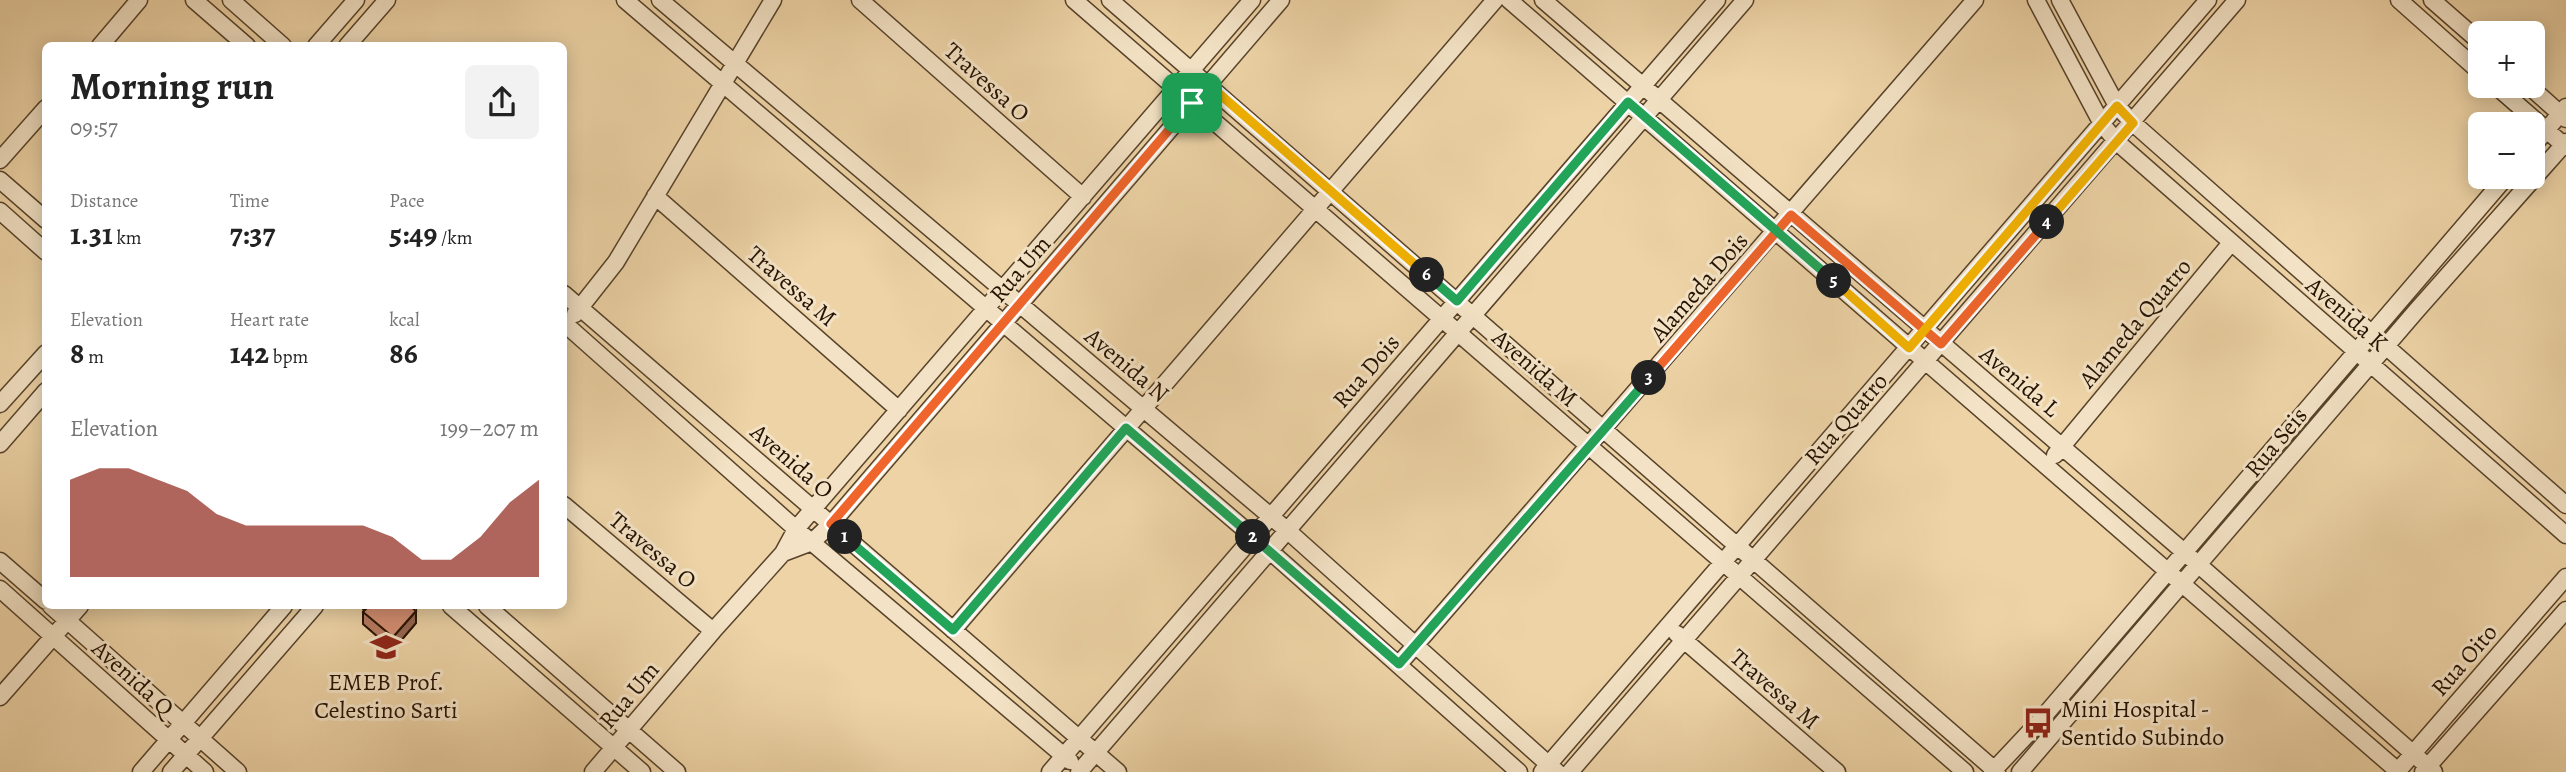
<!DOCTYPE html>
<html lang="en">
<head>
<meta charset="utf-8">
<style>
	body { margin:0; font-family:Alegreya,serif; background:#f2f2f2; color:#222; height:100vh; display:flex; flex-direction:column; font-size:26px; white-space:nowrap }
	* { box-sizing:border-box; margin:0 }
	p { font-size:23px; color:#767676 }
	.icon { flex:none; width:38px; height:38px; fill:none; stroke:currentColor; stroke-width:2; stroke-linecap:round; stroke-linejoin:round }
	.map { position:relative; flex:1; overflow:hidden }
	.sheet { position:absolute; left:42px; top:42px; width:525px; height:567px; display:flex; flex-direction:column; background:#fff; border-radius:10px; box-shadow:0 4px 18px #0003 }
	.sheet>* { flex:none }
	.controls { position:absolute; left:2468px; top:21px; display:grid; gap:14px }
	.controls a { display:grid; place-items:center; width:77px; height:77px; border-radius:10px; background:#fff; box-shadow:0 4px 18px #0003; font-size:35px }
	.pin { position:absolute; display:grid; place-items:center; width:60px; height:60px; color:#fff; margin:-30px; border-radius:14px; box-shadow:0 4px 10px #0006 }
	.km { position:absolute; width:35px; height:35px; margin:-18px; border-radius:50%; background:#222; color:#fff; font-size:19px; line-height:35px; text-align:center }
	.round { display:grid; place-items:center; flex:none; width:74px; height:74px; border-radius:10px; background:#f2f2f2 }
	.headline { display:flex; align-items:center; justify-content:space-between; height:119px; padding:0 28px }
	h1 { font-size:38px; font-weight:600; line-height:52px }
	.stats { display:grid; grid-template-columns:repeat(3,1fr); gap:10px; height:119px; padding:7px 28px }
	.stats div { display:grid; align-content:center }
	.stats b { font-size:30px; font-weight:600 }
	.stats small { font-size:19px; font-weight:400 }
	.stats p { font-size:19px }
	.chart { height:196px; padding:14px 28px }
	.chart p { display:flex; justify-content:space-between }
	.chart svg { width:100%; height:126px; margin-top:7px; fill:#8f2418; opacity:.7 }
	.map>svg:first-child { display:block }
	.lines { fill:none; stroke-linecap:round; stroke-linejoin:round }
	.minor-casing { stroke:#57422a; stroke-width:19 }
	.minor { stroke:#f3e2c5; stroke-width:16 }
	.wall { fill:#b97c65; stroke:#251200; stroke-width:2 }
	.shaded-wall { fill:#966552; stroke:#251200; stroke-width:2 }
	.building { fill:#d79075; stroke:#251200; stroke-width:2 }
	.split-1-casing { stroke:#fff; stroke-width:14 }
	.split-2-casing { stroke:#fff; stroke-width:14 }
	.split-3-casing { stroke:#fff; stroke-width:14 }
	.split-4-casing { stroke:#fff; stroke-width:14 }
	.split-5-casing { stroke:#fff; stroke-width:14 }
	.split-6-casing { stroke:#fff; stroke-width:14 }
	.split-7-casing { stroke:#fff; stroke-width:14 }
	.split-1 { stroke:#f0652b; stroke-width:9 }
	.split-2 { stroke:#22a559; stroke-width:9 }
	.split-3 { stroke:#22a559; stroke-width:9 }
	.split-4 { stroke:#f0652b; stroke-width:9 }
	.split-5 { stroke:#f5b400; stroke-width:9 }
	.split-6 { stroke:#22a559; stroke-width:9 }
	.split-7 { stroke:#f5b400; stroke-width:9 }
	.labels { text-anchor:middle; stroke-width:6; stroke-linejoin:round; paint-order:stroke }
	.street-label { font-size:24px; fill:#251200; stroke:#f3e2c5 }
	.poi-label { font-size:24px; fill:#251200; stroke:#f3e2c5 }
</style>
</head>
<body>
<div class="map">
<svg width="2566" height="772" viewBox="0 0 2566 772">
	<rect width="100%" height="100%" fill="#edd3a6"/>
	<filter id="stains"><feTurbulence type="fractalNoise" baseFrequency=".00286" numOctaves="4"/><feColorMatrix values="0 0 0 0 .2 0 0 0 0 .09 0 0 0 0 .02 0 0 0 .5 -.17"/></filter>
	<radialGradient id="worn" r=".72"><stop offset=".6" stop-color="#630" stop-opacity="0"/><stop offset="1" stop-color="#630" stop-opacity=".3"/></radialGradient>
	<g class="lines">
		<g class="minor-casing">
			<path id="minor" d="M 194,0 L 247,46
				M 231,0 L 283,46
				M 625,0 L 1270,551 L 1519,772
				M 660,0 L 1288,531 L 1557,772
				M 860,0 L 1083,197
				M 1074,0 L 1965,772
				M 1110,0 L 1997,772
				M 1509,0 L 2399,772
				M 1543,0 L 2183,551 L 2434,772
				M 2036,0 L 2102,124 L 2117,142 L 2566,535
				M 2060,0 L 2117,106 L 2133,123 L 2566,505
				M 2399,0 L 2480,72
				M 2432,0 L 2480,42
				M 100,46 L 139,0
				M 316,46 L 356,0
				M 347,46 L 387,0
				M 2496,86 L 2566,147
				M 2529,86 L 2566,119
				M 2532,147 L 2566,107
				M 0,160 L 46,108
				M 0,180 L 46,220
				M 655,196 L 899,410
				M 0,211 L 46,252
				M 564,294 L 1118,772
				M 575,314 L 616,262 L 773,0
				M 564,323 L 796,529 L 1070,761
				M 0,404 L 46,353
				M 0,444 L 46,391
				M 2055,455 L 2230,244
				M 564,505 L 713,631
				M 783,553 L 812,542 L 831,524 L 1281,0
				M 0,561 L 46,601
				M 0,589 L 205,772
				M 51,606 L 238,772
				M 451,606 L 642,772
				M 487,606 L 677,772
				M 953,630 L 1495,0
				M 1677,634 L 1837,772
				M 1399,664 L 1975,0
				M 0,697 L 80,606
				M 141,772 L 284,606
				M 171,772 L 315,606
				M 593,772 L 713,631 L 783,553 L 796,529 L 813,509 L 1252,0
				M 1050,772 L 1717,0
				M 1079,772 L 1745,0
				M 1542,772 L 2208,0
				M 1570,772 L 2237,0
				M 1992,772 L 2038,723 L 2506,177
				M 2020,772 L 2417,310 L 2566,142
				M 2397,772 L 2566,577
				M 2423,772 L 2566,610"/>
		</g>
		<use href="#minor" class="minor"/>
	</g>
	<path class="wall" d="M 363,606 L 410,606 L 416,623 L 393,650 L 363,624 L 363,612 L 364,610 L 363,609 Z"/>
	<path class="shaded-wall" d="M 416,611 L 416,623 L 393,650 L 393,637 Z"/>
	<path class="building" d="M 369,606 L 410,606 L 416,611 L 393,637 L 363,612 Z"/>
	<g class="lines">
		<g class="split-1-casing">
			<path id="split-1" d="M 845,537 L 831,524 L 1192,103"/>
		</g>
		<g class="split-2-casing">
			<path id="split-2" d="M 845,537 L 953,630 L 1126,428 L 1253,537"/>
		</g>
		<g class="split-3-casing">
			<path id="split-3" d="M 1253,537 L 1399,664 L 1649,378"/>
		</g>
		<g class="split-4-casing">
			<path id="split-4" d="M 1649,378 L 1791,215 L 1941,344 L 2047,222"/>
		</g>
		<g class="split-5-casing">
			<path id="split-5" d="M 1834,281 L 1909,348 L 2117,106 L 2133,123 L 2047,222"/>
		</g>
		<g class="split-6-casing">
			<path id="split-6" d="M 1427,275 L 1457,301 L 1628,102 L 1834,281"/>
		</g>
		<g class="split-7-casing">
			<path id="split-7" d="M 1192,103 L 1208,84 L 1427,275"/>
		</g>
		<use href="#split-1" class="split-1"/>
		<use href="#split-2" class="split-2"/>
		<use href="#split-3" class="split-3"/>
		<use href="#split-4" class="split-4"/>
		<use href="#split-5" class="split-5"/>
		<use href="#split-6" class="split-6"/>
		<use href="#split-7" class="split-7"/>
	</g>
	<defs>
		<g id="school-bare" transform="scale(2.415)"><path d="M0-5L7-2L0 1L-7-2ZM-4 1L0 2.5L4 1V4Q0 6-4 4Z" fill="#8f2418" stroke="#f3e2c5" stroke-width="2.5" paint-order="stroke"/></g>
		<g id="bus-bare" transform="scale(2.415)"><path d="M-5-6H5V4H4V6H2V4H-2V6H-4V4H-5ZM-3.5-4V0h7V-4ZM-3.5 1.2v1.5H-2V1.2ZM2 1.2v1.5H3.5V1.2Z" fill="#8f2418" stroke="#f3e2c5" stroke-width="2.5" paint-order="stroke"/></g>
	</defs>
	<g fill-rule="evenodd">
		<use href="#school-bare" x="386" y="647"/>
		<use href="#bus-bare" x="2038" y="723"/>
	</g>
	<g class="labels">
		<g class="street-label">
			<text transform="translate(987 82) rotate(42)" y="8">Travessa O</text>
			<text transform="translate(1020 269) rotate(-49)" y="8">Rua Um</text>
			<text transform="translate(792 286) rotate(41)" y="8">Travessa M</text>
			<text transform="translate(1699 287) rotate(-49)" y="8">Alameda Dois</text>
			<text transform="translate(2347 314) rotate(41)" y="8">Avenida K</text>
			<text transform="translate(2135 323) rotate(-50)" y="8">Alameda Quatro</text>
			<text transform="translate(1127 365) rotate(40)" y="8">Avenida N</text>
			<text transform="translate(1535 368) rotate(41)" y="8">Avenida M</text>
			<text transform="translate(1366 371) rotate(-49)" y="8">Rua Dois</text>
			<text transform="translate(2020 381) rotate(40)" y="8">Avenida L</text>
			<text transform="translate(1846 419) rotate(-49)" y="8">Rua Quatro</text>
			<text transform="translate(2276 442) rotate(-50)" y="8">Rua Seis</text>
			<text transform="translate(792 461) rotate(41)" y="8">Avenida O</text>
			<text transform="translate(653 550) rotate(40)" y="8">Travessa O</text>
			<text transform="translate(2464 660) rotate(-49)" y="8">Rua Oito</text>
			<text transform="translate(133 678) rotate(42)" y="8">Avenida Q</text>
			<text transform="translate(1775 689) rotate(41)" y="8">Travessa M</text>
			<text transform="translate(629 695) rotate(-50)" y="8">Rua Um</text>
		</g>
		<g class="poi-label">
			<text x="386" y="690">EMEB Prof.<tspan x="386" dy="28">Celestino Sarti</tspan></text>
			<text x="2061" y="717" text-anchor="start">Mini Hospital -<tspan x="2061" dy="28">Sentido Subindo</tspan></text>
		</g>
	</g>
	<rect width="100%" height="100%" filter="url(#stains)"/>
	<rect width="100%" height="100%" fill="url(#worn)"/>
</svg>
<div class="controls">
<a>+</a>
<a>−</a>
</div>
<div class="pin" style="left:1192px;top:103px;background:#1e9e55"><svg class="icon" aria-label="arrive" viewBox="0 0 24 24"><path d="M6 21V4h12l-3 4 3 4H6"/></svg></div>
<b class="km" style="left:845px;top:537px">1</b>
<b class="km" style="left:1253px;top:537px">2</b>
<b class="km" style="left:1649px;top:378px">3</b>
<b class="km" style="left:2047px;top:222px">4</b>
<b class="km" style="left:1834px;top:281px">5</b>
<b class="km" style="left:1427px;top:275px">6</b>
<section class="sheet">
<div class="headline"><div><h1>Morning run</h1><p>09:57</p></div><a class="round"><svg class="icon" aria-label="share" viewBox="0 0 24 24"><path d="M12 15V3M7 8l5-5 5 5M5 13v7h14v-7"/></svg></a></div>
<div class="stats">
<div><p>Distance</p><b>1.31<small> km</small></b></div>
<div><p>Time</p><b>7:37</b></div>
<div><p>Pace</p><b>5:49<small> /km</small></b></div>
</div>
<div class="stats">
<div><p>Elevation</p><b>8<small> m</small></b></div>
<div><p>Heart rate</p><b>142<small> bpm</small></b></div>
<div><p>kcal</p><b>86</b></div>
</div>
<div class="chart"><p><span>Elevation</span>199–207 m</p>
<svg viewBox="0 0 160 44" preserveAspectRatio="none"><path d="M0 44V10L10 6L20 6L30 10L40 14L50 22L60 26L70 26L80 26L90 26L100 26L110 30L120 38L130 38L140 30L150 18L160 10V44z"/></svg>
</div>
</section>
</div>
</body>
</html>
